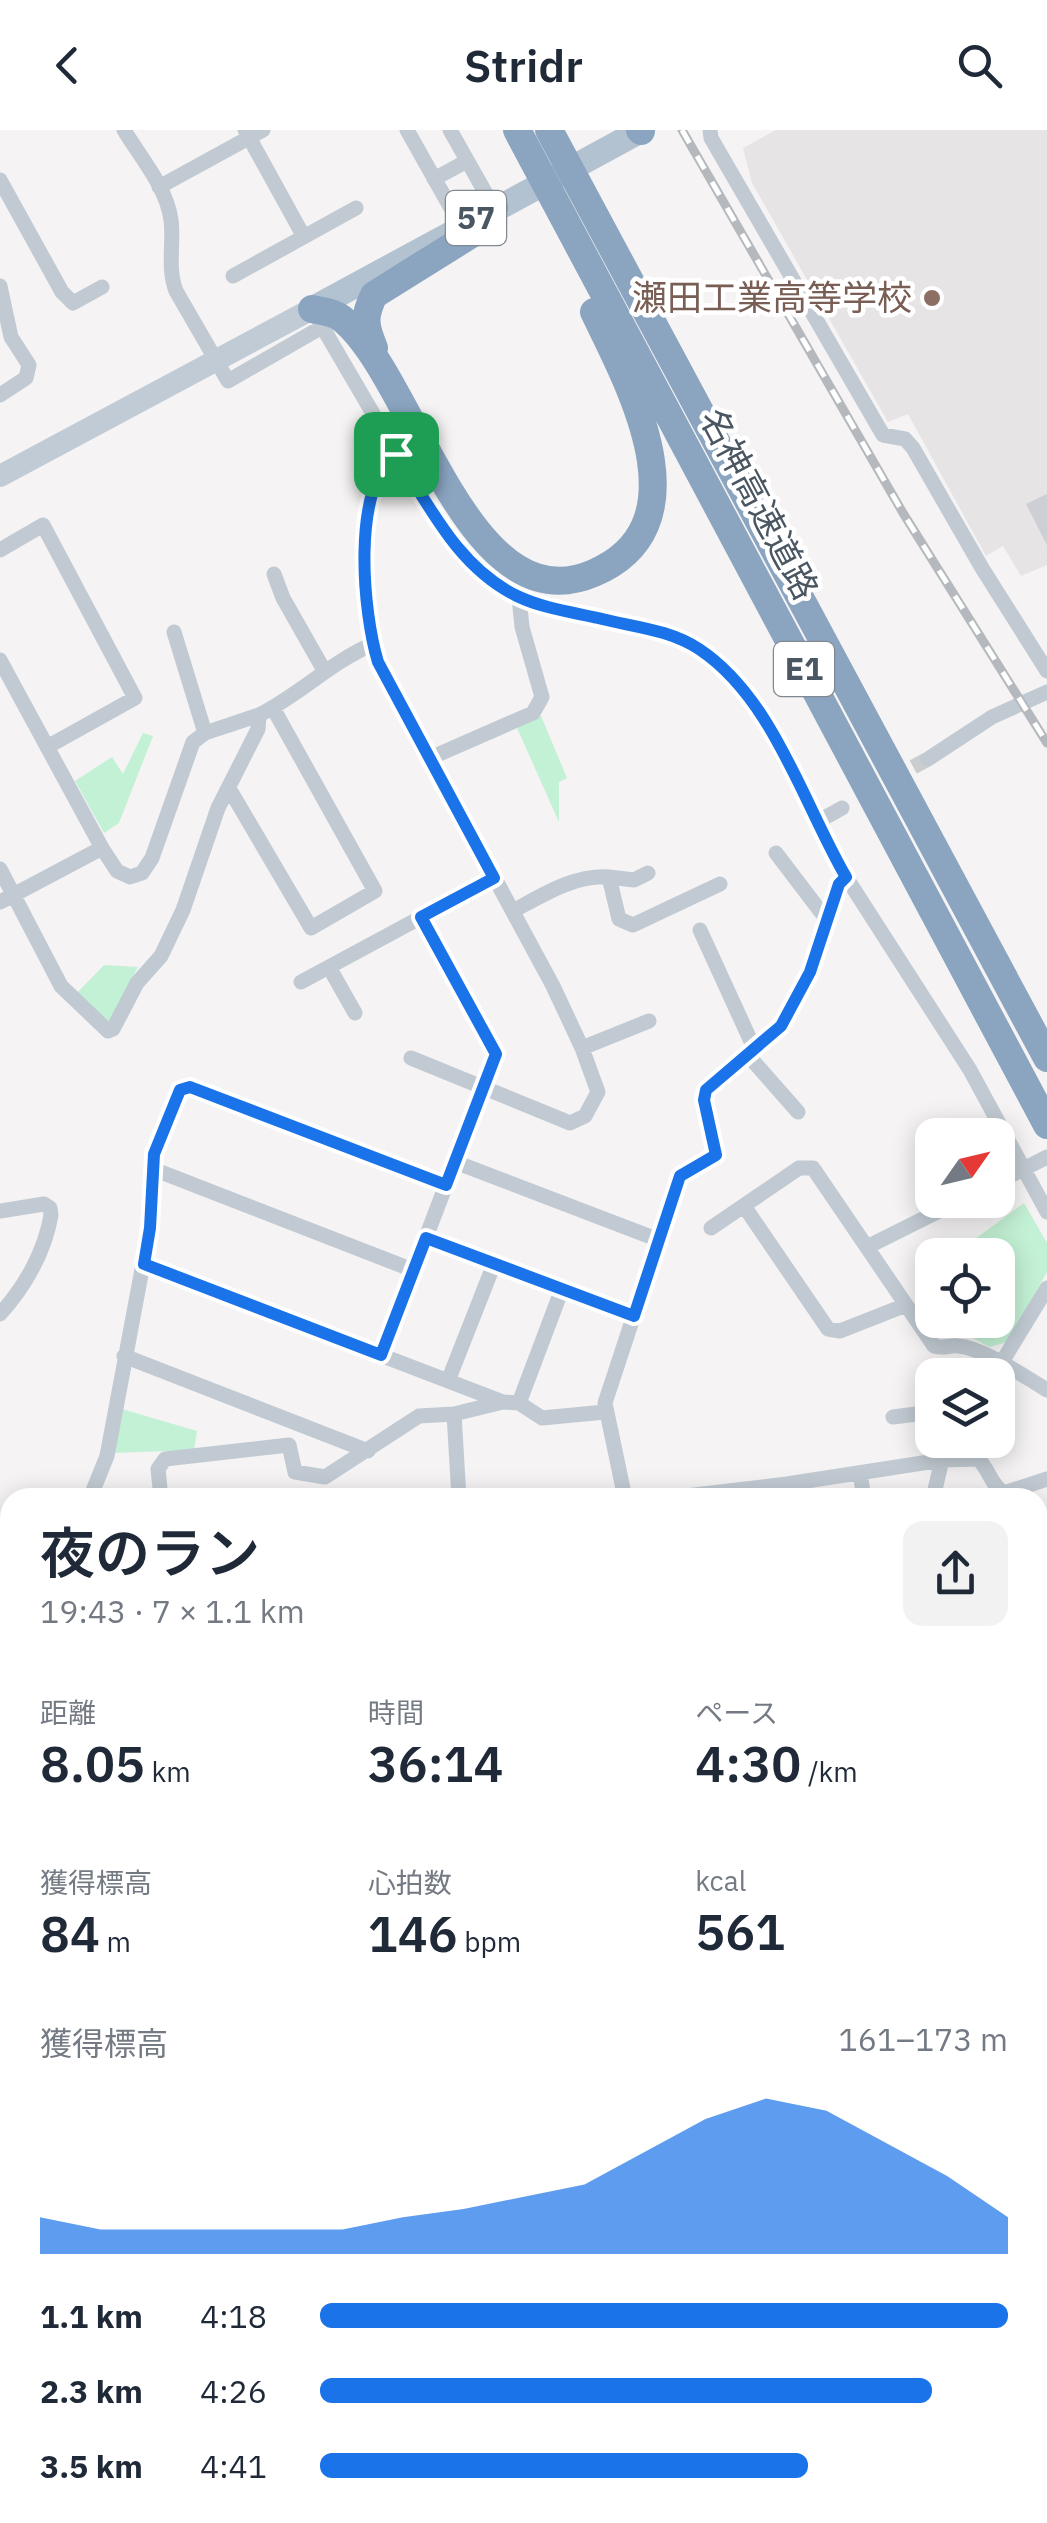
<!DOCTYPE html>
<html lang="ja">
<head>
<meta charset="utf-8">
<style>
	body { margin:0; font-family:"IBM Plex Sans","Noto Sans JP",sans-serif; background:#f2f2f3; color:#1f2937; height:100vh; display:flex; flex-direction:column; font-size:38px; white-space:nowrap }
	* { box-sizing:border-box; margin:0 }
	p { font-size:32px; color:#747a83 }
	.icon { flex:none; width:55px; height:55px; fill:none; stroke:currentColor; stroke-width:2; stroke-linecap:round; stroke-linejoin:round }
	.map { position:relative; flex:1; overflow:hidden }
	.details { position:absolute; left:0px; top:1358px; width:1048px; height:1038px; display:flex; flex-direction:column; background:#fff; border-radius:30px 30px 0 0; box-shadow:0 5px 25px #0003 }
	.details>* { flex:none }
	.needle { width:65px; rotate:56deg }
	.controls { position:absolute; left:915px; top:988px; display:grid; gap:20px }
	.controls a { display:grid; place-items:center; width:100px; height:100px; border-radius:20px; background:#fff; box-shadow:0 5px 25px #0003; font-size:50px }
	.pin { position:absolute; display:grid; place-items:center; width:85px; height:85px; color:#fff; margin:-42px; border-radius:20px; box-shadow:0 5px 15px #0006 }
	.round { display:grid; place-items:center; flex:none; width:105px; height:105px; border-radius:20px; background:#f2f2f3 }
	.overview { display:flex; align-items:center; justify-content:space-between; height:170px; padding:0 40px }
	h1 { font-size:55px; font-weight:600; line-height:75px }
	.figures { display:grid; grid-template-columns:repeat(3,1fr); gap:15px; height:170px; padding:10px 40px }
	.figures div { display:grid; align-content:center }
	.figures b { font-size:50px; font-weight:600 }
	.figures small { font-size:28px; font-weight:400 }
	.figures p { font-size:28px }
	.chart { height:280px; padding:20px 40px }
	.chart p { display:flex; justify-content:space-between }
	.chart svg { width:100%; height:180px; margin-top:10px; fill:#1a73e8; opacity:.7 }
	ul { padding:0 40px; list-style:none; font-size:32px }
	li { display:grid; grid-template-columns:160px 120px 1fr; align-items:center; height:75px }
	li i { height:25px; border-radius:12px; background:#1a73e8 }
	header { display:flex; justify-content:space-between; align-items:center; height:130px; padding:0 40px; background:#fff; font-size:45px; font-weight:600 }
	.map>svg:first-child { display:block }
	.education { fill:#e6e4e5 }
	.green { fill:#c3f1d5 }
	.building { fill:#cdcfd5 }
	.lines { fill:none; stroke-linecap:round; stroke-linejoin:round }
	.street-tunnel { stroke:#caccce; stroke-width:15; stroke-dasharray:15 8; stroke-linecap:butt }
	.street { stroke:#c1cad2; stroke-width:15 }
	.secondary { stroke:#c1cbd6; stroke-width:22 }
	.primary { stroke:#b3c2d1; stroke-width:25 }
	.highway { stroke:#8ba5c1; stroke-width:28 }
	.rail-casing { stroke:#b5b8bd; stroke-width:9 }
	.rail { stroke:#fff; stroke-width:5; stroke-dasharray:15; stroke-linecap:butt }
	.route-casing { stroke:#fff; stroke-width:20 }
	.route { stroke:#1a73e8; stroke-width:12 }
	.education-dot { fill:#8d6e63; stroke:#fff; stroke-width:4 }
	.labels { text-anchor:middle; stroke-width:9; stroke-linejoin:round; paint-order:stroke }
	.shield { fill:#fff; stroke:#808990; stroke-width:2.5 }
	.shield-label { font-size:32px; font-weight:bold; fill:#4a5661 }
	.education-label { font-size:35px; fill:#785e54; stroke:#fff; text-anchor:end }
	.street-label { font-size:35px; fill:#4a5661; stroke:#fff }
</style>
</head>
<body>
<header><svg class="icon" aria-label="back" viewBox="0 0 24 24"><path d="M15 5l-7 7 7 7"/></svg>Stridr<svg class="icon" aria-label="search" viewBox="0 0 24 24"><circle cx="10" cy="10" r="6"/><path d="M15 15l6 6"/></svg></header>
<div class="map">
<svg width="1047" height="2393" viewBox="0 0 1047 2393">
	<rect width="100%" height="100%" fill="#f5f3f3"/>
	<path class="education" d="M 776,0 L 1047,0 L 1047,435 L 1021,446 L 1003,416 L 986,426 L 908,284 L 888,292 L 752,53 L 743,18 Z"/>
	<path class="green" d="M 541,586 L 567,648 L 559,652 L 559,692 L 517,598 Z
		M 143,603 L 153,606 L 119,693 L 104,703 L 75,651 L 112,627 L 123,644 Z
		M 104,835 L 138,837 L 109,892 L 77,863 Z
		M 1024,1073 L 1047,1113 L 1047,1142 L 1007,1212 L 990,1217 C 983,1214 974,1207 966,1206 C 953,1204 948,1211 934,1203 L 953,1190 L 998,1190 L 998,1125 L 953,1125 Z
		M 122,1279 L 197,1301 L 194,1320 L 113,1323 Z
		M 0,2295 L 10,2300 L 10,2385 L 73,2385 L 74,2393 L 1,2393 Z"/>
	<path class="building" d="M 1047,364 L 1047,415 L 1026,374 Z"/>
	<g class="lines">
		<path class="street-tunnel" d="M 893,648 L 928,629"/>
		<path class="street" d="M 124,0 C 141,28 167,58 171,90 C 174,114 167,138 176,161 L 228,251 L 322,197
			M 245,0 L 304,107
			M 407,0 L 461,96
			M 450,0 L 494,78
			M 710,0 L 711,8 L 883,305 L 905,309 L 913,318 L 982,438 L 1047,541
			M 434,49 L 467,31
			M 0,50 L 62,162 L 73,173 L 102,157
			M 159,57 L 263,0
			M 233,146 L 356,78
			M 0,156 L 11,207 L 29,235 L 26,248 L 0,265
			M 312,179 L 396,323 L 455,417 L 470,434 L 519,467 L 550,477 L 666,502 L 698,519 L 730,544 L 757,578 L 846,747 L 970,940 L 1047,1082
			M 396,323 C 351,358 363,483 378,532 L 553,856 L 582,918 L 598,962 L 585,986 L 570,993 L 411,928
			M 0,420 L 43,395 L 135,568 L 47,617
			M 274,444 L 283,468 L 325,542
			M 174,502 L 205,603
			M 0,530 L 102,718 L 117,741 L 130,747 L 142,743 L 152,728 L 193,612 L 205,603 L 259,585
			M 430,628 L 533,583 L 542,567 L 522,497 L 519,467
			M 928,629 L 992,587 L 1047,562
			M 230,660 L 311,798 L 375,761 L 273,578
			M 817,692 L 842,678
			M 776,723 L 827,790
			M 0,739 L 61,856 L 108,901 L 113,899 L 137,853 L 161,826 L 183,780 L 218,678 L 258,599 L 259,585 C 299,565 331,532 373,514
			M 609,747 L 634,750 L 648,743
			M 0,772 L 102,718
			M 513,781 C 543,765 573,745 609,747 L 619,789 L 633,795 L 720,754
			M 700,800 L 754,918
			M 329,837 L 355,883
			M 301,852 L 494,748
			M 582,918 L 649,891
			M 747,924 L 798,982
			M 455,1032 L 659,1110
			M 153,1039 L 413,1140
			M 998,1052 L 1047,1027
			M 744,1076 L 828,1199 L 840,1201 L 906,1175
			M 0,1081 L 44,1074 L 50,1078 L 51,1085 C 45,1121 25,1157 0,1184
			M 711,1098 L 799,1038 L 813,1038 L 934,1216 C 944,1219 949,1215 958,1216 C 984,1218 1025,1247 1047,1260
			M 426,1108 L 634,1186
			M 867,1117 L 961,1070
			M 143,1134 L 503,1272 L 519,1273 L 542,1288 L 605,1282
			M 381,1225 L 496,924 L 421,787
			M 124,1226 L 368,1321
			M 994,1245 L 1047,1158
			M 448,1251 L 494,1134
			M 519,1273 L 562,1159
			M 454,1284 L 459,1368
			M 893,1287 L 932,1282
			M 860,1343 L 864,1368
			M 90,1368 L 107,1326 L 143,1134 L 150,1098 L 155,1024 L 180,961 L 189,957 L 446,1055
			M 161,1368 L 158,1339 L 165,1329 L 289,1315 L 295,1342 L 325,1347 L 419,1286 L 454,1284 L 503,1272
			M 625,1368 L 605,1273 L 680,1045 L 717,1025 L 704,970 L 706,960 L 781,896 L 811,841 L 839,754 L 846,747
			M 669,1368 L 787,1354 L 942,1330 L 978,1329 C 990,1340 990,1354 1004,1363 L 1047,1349
			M 933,1368 L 942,1330 L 953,1310
			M 1038,1487 L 1047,1525
			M 0,1631 L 10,1630
			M 1038,1717 L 1047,1714
			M 1038,1848 L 1047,1848
			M 1038,2085 L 1047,2196
			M 0,2197 L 10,2200
			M 1038,2249 L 1047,2243
			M 1038,2364 L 1047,2371
			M 168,2385 L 169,2393
			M 252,2385 L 253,2393
			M 337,2393 L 337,2385
			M 425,2393 L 425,2385
			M 508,2393 L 516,2385
			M 650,2393 L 656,2385
			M 756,2393 L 762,2385
			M 865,2393 L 871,2385
			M 971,2393 L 977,2385"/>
		<path class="secondary" d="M 0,346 L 312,179
			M 0,2271 L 10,2275
			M 94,2385 L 96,2393"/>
		<path class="primary" d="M 312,179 L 642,0"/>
		<path class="highway" d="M 517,0 L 1047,995
			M 549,0 L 1047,928
			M 640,0 L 641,1
			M 312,179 C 321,181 333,182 341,188 C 414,244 467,498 594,443 C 706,395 630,256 594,182
			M 374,218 C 365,196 363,187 374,165 L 486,95 L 494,78"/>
		<g class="rail-casing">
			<path id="rail" d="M 682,0 L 903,383 L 1047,613"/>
		</g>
		<use href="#rail" class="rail"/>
	</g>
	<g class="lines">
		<g class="route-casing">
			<path id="route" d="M 396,324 C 430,377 458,437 517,466 C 542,478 571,482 598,488 C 633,497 668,499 699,519 C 773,568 803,673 846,747 L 839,754 L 810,842 L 781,896 L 706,960 L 704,970 L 716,1025 L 680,1046 L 634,1186 L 426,1108 L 381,1225 L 144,1134 L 150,1098 L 154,1024 L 180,960 L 190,957 L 446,1055 L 496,924 L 421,787 L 494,748 L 378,532 C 363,483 351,358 396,324 Z"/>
		</g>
		<use href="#route" class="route"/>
	</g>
	<circle class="education-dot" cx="932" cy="168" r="10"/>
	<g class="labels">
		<g class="shield">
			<rect x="446" y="61" width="60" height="54" rx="8"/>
			<rect x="774" y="512" width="60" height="54" rx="8"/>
		</g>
		<g class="shield-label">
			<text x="476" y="99">57</text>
			<text x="804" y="550">E1</text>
		</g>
		<g class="education-label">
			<text x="912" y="180">瀬田工業高等学校</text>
		</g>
		<g class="street-label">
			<text transform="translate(759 374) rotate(62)" y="12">名神高速道路</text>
		</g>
	</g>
</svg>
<div class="controls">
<a><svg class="needle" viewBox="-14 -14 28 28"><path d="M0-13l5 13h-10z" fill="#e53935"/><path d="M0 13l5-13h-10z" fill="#747a83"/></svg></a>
<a><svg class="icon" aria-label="locate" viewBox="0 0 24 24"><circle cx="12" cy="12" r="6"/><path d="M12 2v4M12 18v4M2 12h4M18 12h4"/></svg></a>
<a><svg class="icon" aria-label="layers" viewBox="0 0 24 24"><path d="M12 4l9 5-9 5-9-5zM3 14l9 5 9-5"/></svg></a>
</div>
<div class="pin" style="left:396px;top:324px;background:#1e9e55"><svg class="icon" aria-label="arrive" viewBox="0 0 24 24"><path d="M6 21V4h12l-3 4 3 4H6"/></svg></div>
<section class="details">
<div class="overview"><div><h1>夜のラン</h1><p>19:43 · 7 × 1.1 km</p></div><a class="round"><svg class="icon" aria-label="share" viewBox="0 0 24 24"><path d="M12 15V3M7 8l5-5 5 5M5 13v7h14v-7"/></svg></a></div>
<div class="figures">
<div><p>距離</p><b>8.05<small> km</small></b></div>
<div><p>時間</p><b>36:14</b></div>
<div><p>ペース</p><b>4:30<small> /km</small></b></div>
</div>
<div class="figures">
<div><p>獲得標高</p><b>84<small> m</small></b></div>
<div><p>心拍数</p><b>146<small> bpm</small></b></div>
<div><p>kcal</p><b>561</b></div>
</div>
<div class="chart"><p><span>獲得標高</span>161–173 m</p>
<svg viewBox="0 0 160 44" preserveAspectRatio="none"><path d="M0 44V35L10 38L20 38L30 38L40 38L50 38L60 35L70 33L80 30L90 27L100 19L110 11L120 6L130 9L140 17L150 25L160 35V44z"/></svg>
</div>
<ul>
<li><b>1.1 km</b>4:18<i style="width:100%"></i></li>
<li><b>2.3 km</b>4:26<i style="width:89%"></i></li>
<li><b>3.5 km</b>4:41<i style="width:71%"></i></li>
</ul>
</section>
</div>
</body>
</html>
